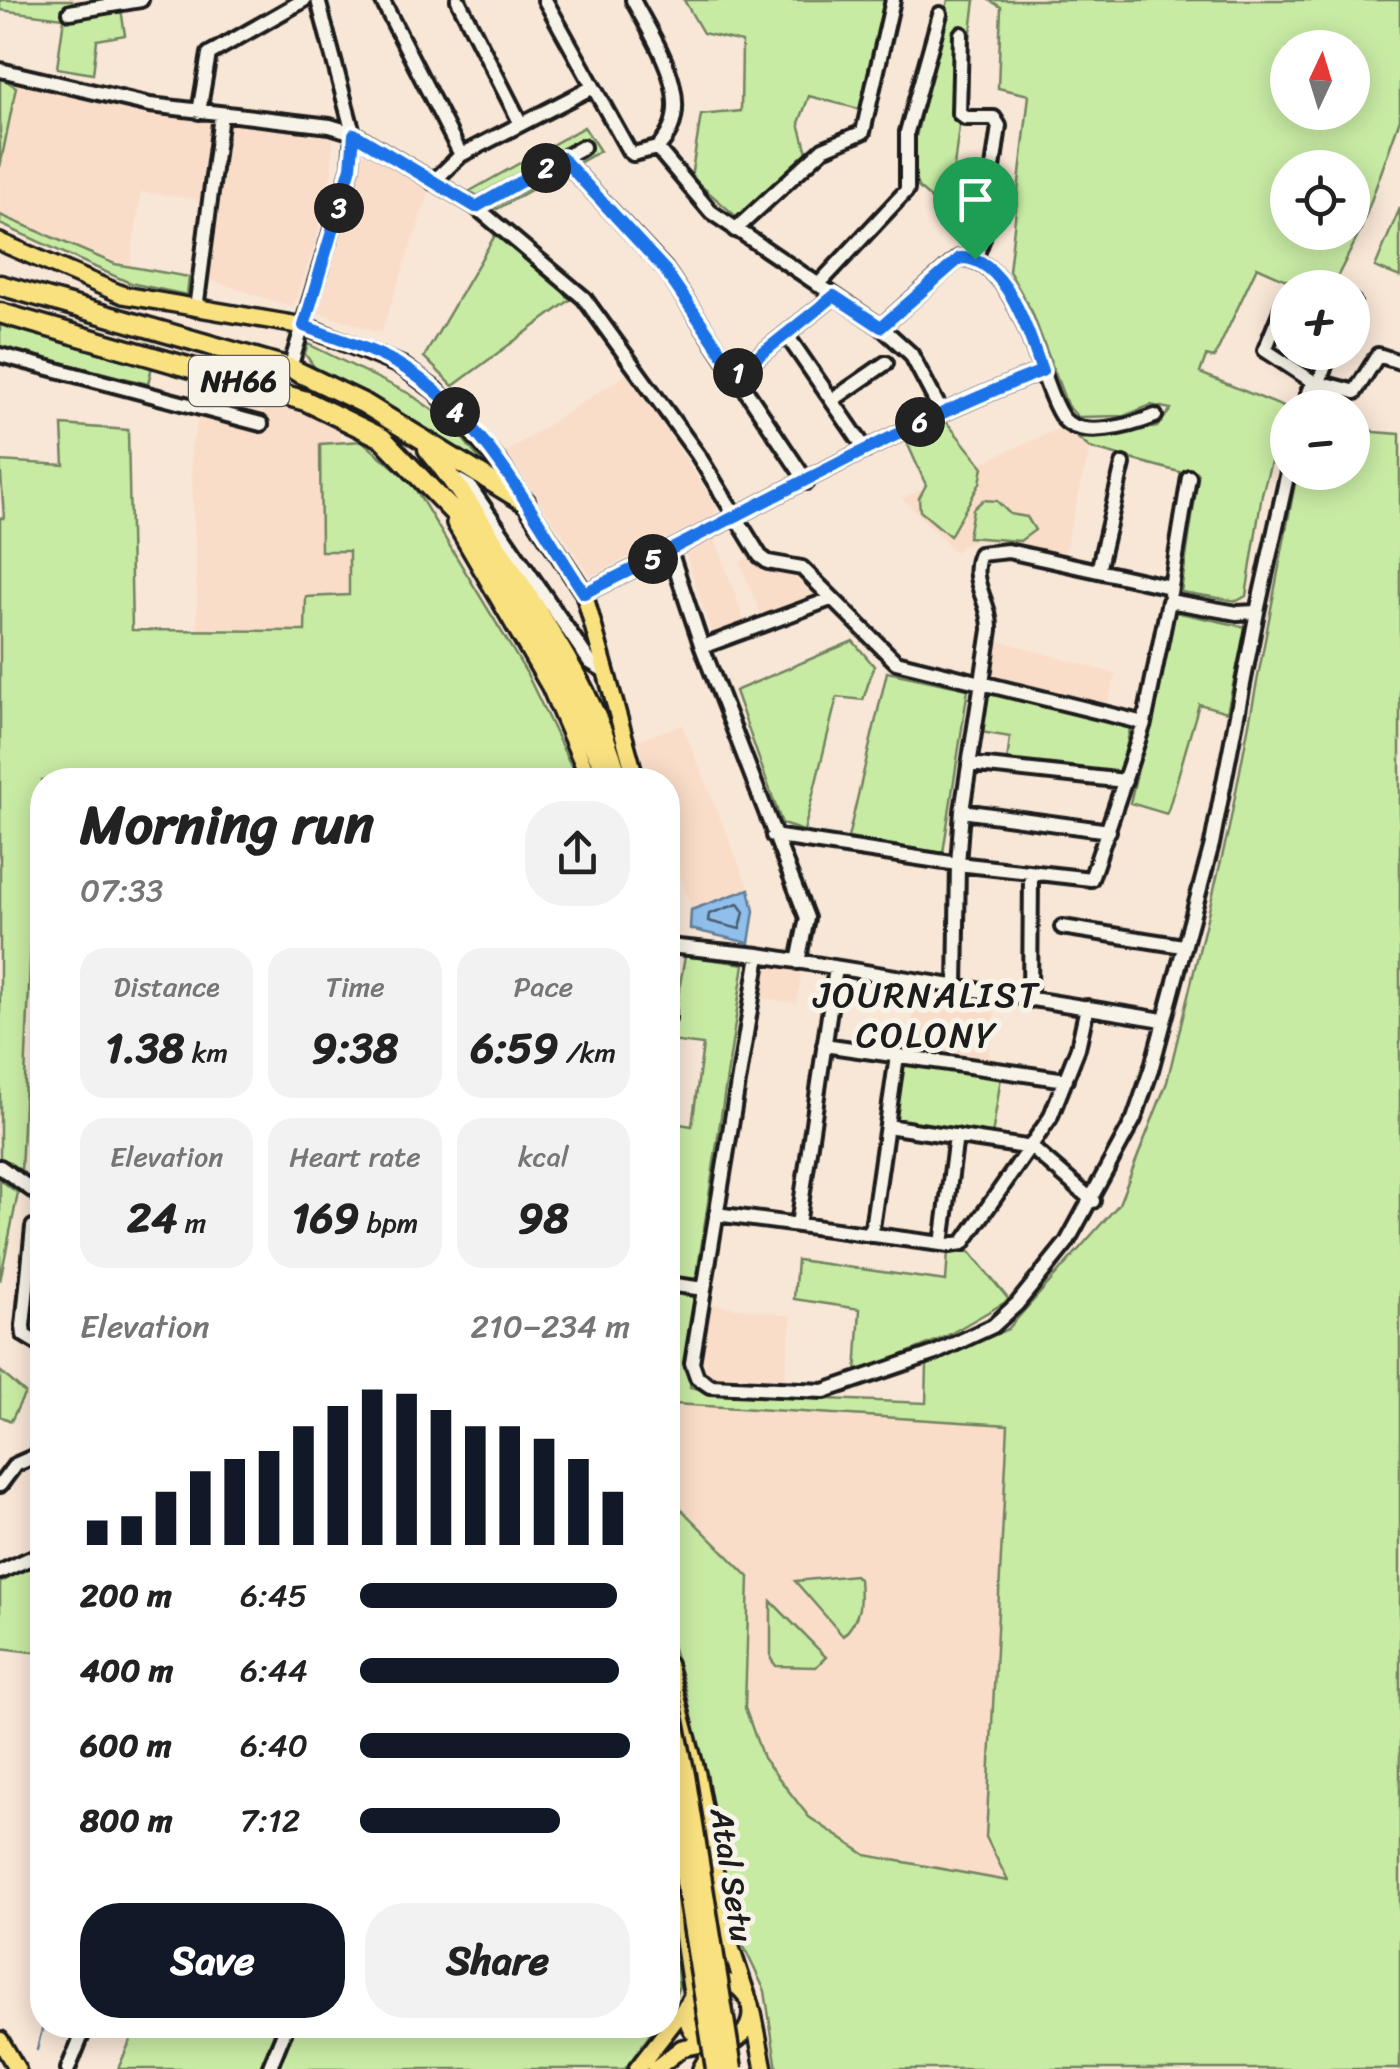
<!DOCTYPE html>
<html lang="en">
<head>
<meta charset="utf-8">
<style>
	body { margin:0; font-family:Sriracha,sans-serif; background:#f2f2f2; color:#222; height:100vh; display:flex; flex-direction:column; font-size:38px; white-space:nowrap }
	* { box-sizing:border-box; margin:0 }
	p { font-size:32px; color:#767676 }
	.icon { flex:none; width:55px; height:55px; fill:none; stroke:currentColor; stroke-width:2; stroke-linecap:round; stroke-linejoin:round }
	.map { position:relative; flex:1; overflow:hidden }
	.details { position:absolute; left:30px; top:768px; width:650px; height:1270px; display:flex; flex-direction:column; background:#fff; border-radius:40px; box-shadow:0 5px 25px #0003 }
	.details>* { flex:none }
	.needle { width:65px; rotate:4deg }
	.controls { position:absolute; left:1270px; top:30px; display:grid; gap:20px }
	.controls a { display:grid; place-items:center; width:100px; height:100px; border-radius:50%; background:#fff; box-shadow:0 5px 25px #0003; font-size:50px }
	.pin { position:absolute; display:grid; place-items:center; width:85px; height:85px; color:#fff; margin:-102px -42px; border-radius:50% 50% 50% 0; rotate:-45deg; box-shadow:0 0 10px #0007 }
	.pin .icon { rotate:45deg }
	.km { position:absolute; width:50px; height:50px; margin:-25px; border-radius:50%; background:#222; color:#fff; font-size:28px; line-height:50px; text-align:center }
	.round { display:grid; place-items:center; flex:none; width:105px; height:105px; border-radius:40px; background:#f2f2f2 }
	.head { display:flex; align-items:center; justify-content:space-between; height:170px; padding:0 50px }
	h1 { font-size:55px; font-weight:700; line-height:75px }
	.stats { display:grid; grid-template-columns:repeat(3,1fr); gap:15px; height:170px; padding:10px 50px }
	.stats div { display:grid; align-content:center; border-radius:25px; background:#f2f2f2; text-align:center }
	.stats b { font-size:42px; font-weight:700 }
	.stats small { font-size:28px; font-weight:400 }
	.stats p { font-size:28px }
	.chart { height:280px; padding:20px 50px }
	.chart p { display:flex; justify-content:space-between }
	.chart svg { width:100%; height:180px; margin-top:10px; stroke:#111827; stroke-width:6 }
	.cta { display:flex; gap:20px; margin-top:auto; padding:20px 50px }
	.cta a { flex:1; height:115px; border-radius:40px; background:#111827; color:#fff; font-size:40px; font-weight:700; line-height:115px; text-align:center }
	.cta a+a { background:#f2f2f2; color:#222 }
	ul { padding:0 50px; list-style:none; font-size:32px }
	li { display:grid; grid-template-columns:160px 120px 1fr; align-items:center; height:75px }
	li i { height:25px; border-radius:12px; background:#111827 }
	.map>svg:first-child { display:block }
	.built { fill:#f9ddc9 }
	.green { fill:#c8eba4; stroke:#728460; stroke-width:2.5; fill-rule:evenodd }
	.water { fill:#8fbfea; stroke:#617e98; stroke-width:2.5 }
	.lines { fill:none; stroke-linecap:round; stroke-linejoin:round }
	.shore { stroke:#4a5d6e; stroke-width:2.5 }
	.stream { stroke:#617e98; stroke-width:2.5 }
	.minor-casing { stroke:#1c1c1c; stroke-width:20 }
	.major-casing { stroke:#1c1c1c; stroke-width:22 }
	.highway-casing { stroke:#1c1c1c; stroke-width:25 }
	.minor { stroke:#f7f3e8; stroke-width:12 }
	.major { stroke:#fae180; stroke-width:15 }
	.highway { stroke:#fae180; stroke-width:18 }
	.highway-bridge-casing { stroke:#1c1c1c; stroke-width:25; stroke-linecap:butt }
	.highway-bridge { stroke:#fae180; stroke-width:18 }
	.route-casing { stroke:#fff; stroke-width:20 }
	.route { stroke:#1a73e8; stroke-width:12 }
	.labels { text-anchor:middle; stroke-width:10; stroke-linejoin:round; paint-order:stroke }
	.shield { fill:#f7f3e8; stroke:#5e5c59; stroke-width:2.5 }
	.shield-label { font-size:30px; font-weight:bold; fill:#1c1c1c }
	.street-label { font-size:32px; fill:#1c1c1c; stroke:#f7f3e8 }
	.neighbourhood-label { font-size:35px; letter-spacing:2.5px; fill:#1c1c1c; stroke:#f7f3e8 }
</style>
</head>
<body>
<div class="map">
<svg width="1400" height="2069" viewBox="0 0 1400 2069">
	<rect width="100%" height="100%" fill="#f8e6d6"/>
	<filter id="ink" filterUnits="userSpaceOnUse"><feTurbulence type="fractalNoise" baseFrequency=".01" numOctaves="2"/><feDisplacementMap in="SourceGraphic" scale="20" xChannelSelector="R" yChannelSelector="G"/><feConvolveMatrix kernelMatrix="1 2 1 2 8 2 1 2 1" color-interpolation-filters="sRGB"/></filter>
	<g filter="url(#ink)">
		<path class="built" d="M 0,73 L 213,121 L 202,200 L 141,192 L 130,267 L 0,217 Z
			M 227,124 L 333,137 L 332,170 L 315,244 L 293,307 L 207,279 Z
			M 367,153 L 430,189 L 381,333 L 317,312 L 358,156 Z
			M 628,373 L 717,506 L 715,515 L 591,576 L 506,452 Z
			M 267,392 L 338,420 L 341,440 L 320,444 L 321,551 L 350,551 L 350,595 L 305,631 L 198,631 L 191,448 L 200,414 L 261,427 Z
			M 1063,427 L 1090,448 L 1063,557 L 980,541 L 961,546 L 955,552 L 902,498 Z
			M 715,538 L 745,623 L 712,635 L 686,555 Z
			M 752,556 L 765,570 L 800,569 L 820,596 L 762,617 L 740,562 Z
			M 996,640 L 1116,674 L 1106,709 L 992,677 Z
			M 682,725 L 749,889 L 691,910 L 668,834 L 668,780 L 651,780 L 638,740 Z
			M 768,964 L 802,970 L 796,1003 L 762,998 Z
			M 918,989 L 996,1004 L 988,1058 L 908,1046 Z
			M 710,1304 L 792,1316 L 783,1388 L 712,1381 L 701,1374 Z
			M 668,1393 L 1008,1425 L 986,1836 L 1008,1881 L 866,1855 L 755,1780 L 668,1553 Z"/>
		<path class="green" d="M 0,0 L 72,0 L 75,20 L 121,9 L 125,35 L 97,40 L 93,74 L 57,68 L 64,18 L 0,10 Z
			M 684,0 L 886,0 L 863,110 L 809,96 L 799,123 L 808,156 L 739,219 L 691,177 L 701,115 L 741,111 L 742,42 L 703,33 Z
			M 948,0 L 975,0 L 948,214 L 918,187 L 910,162 Z
			M 989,0 L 1400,0 L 1400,119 L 1360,232 L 1332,287 L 1302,287 L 1257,267 L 1214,358 L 1206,356 L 1200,373 L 1286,408 L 1262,494 L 1246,596 L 1237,601 L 1181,592 L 1198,477 L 1090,448 L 1079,439 L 1157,427 L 1171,409 L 1151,405 L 1124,416 L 1078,417 L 1067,405 L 1032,312 L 1009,271 L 1029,95 L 998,88 L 1001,7 ZM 1288,48 L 1352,48 L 1352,112 L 1288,112 ZM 1288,168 L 1352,168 L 1352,232 L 1288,232 Z
			M 0,77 L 16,87 L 0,167 Z
			M 584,127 L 600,151 L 497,209 L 470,191 Z
			M 1400,208 L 1400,277 L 1375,267 Z
			M 0,215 L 115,264 L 189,277 L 187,295 L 130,283 L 0,224 Z
			M 497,232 L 546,272 L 570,300 L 453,386 L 424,357 Z
			M 0,325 L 152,366 L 148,384 L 0,347 Z
			M 308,344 L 410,394 L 448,421 L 491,473 L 488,475 L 423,427 L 315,368 L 305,354 Z
			M 1353,416 L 1374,432 L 1400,434 L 1400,2069 L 777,2069 L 765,1991 L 735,1928 L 686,1690 L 668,1632 L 668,1496 L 749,1577 L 745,1708 L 763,1758 L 809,1817 L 866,1855 L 1008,1881 L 986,1837 L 1008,1425 L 675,1404 L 675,1396 L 668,1396 L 668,1291 L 694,1297 L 690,1387 L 728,1395 L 926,1403 L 927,1365 L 1008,1329 L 1119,1204 L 1167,1082 L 1229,828 L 1297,473 L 1352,472 Z
			M 944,419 L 983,467 L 980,483 L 950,536 L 920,511 L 919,498 L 926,485 L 905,438 Z
			M 62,425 L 128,430 L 132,630 L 305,631 L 306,597 L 349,595 L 349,551 L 321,551 L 320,444 L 362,441 L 411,482 L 526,672 L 578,780 L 42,780 L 42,890 L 33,894 L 21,1173 L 0,1161 L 0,518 L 4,518 L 0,461 L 64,465 Z
			M 983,500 L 997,501 L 1010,514 L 1027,517 L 1035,530 L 1020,541 L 968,537 L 973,509 Z
			M 1175,612 L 1246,627 L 1227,712 L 1199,704 L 1167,814 L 1130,803 Z
			M 853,641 L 874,666 L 863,700 L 837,697 L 804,831 L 782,824 L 735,691 Z
			M 887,672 L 968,689 L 943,853 L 848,838 Z
			M 989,691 L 1131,723 L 1121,774 L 1007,762 L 1010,737 L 981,732 Z
			M 685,956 L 744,964 L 696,1282 L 668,1277 L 668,1231 L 674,1229 L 668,1122 L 692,1126 L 703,1045 L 670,1041 Z
			M 904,1063 L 1001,1077 L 992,1136 L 895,1121 Z
			M 0,1180 L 18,1193 L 0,1281 Z
			M 948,1251 L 970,1252 L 1009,1300 L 943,1338 L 856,1374 L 860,1309 L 794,1299 L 797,1260 L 946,1281 Z
			M 0,1371 L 25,1393 L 11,1421 L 0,1416 Z
			M 28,1568 L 42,1569 L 42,1653 L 0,1648 L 0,1583 Z
			M 855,1575 L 859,1579 C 861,1604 861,1618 843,1636 L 795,1581 Z
			M 771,1601 L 826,1657 L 816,1667 L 776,1666 L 771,1659 Z
			M 668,1890 L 679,1986 L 668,2013 Z
			M 137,2025 L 283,2025 L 265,2069 L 118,2069 Z
			M 291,2025 L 657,2025 L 625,2069 L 278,2069 Z"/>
		<path class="water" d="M 749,889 L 754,911 L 749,943 L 690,929 L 691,910 Z"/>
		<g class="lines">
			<path class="shore" d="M 738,904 L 744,912 L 740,929 L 708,921 L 709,914 Z"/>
			<path class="stream" d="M 37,2050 L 43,2025"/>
			<g class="minor-casing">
				<path id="minor" d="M 382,0 L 461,155
					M 458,0 L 521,124
					M 545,0 L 629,151 L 633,154 L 657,148
					M 633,0 C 654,41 701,106 657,148 L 711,212 L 881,327 L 911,354 L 941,411
					M 70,12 L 141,0
					M 961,34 L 959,113 L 965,118 L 994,118 L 999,126 L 983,238 L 975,259
					M 0,70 L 150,105 L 330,126 L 353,133 L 476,207 L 584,298 L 698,455 L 760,556 L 768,562 L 802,568 L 896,662 L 1144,723 L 1169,601 L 1237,613 L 1257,612 L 1288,472
					M 199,112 L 209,54 L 304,0
					M 562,158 L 665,269 L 807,482
					M 433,182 L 461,155 L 593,87
					M 476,207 L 583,147
					M 735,230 L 823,149 L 863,132 L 893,0
					M 818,285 L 907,190 L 907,132 L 940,14
					M 1286,298 L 1265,350 L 1318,385 L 1330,352
					M 1352,302 L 1353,302
					M 196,309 L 221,115
					M 881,327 L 959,258 C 1006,256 1030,336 1042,371
					M 786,334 L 866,450
					M 0,355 L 261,424
					M 290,368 L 351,167 L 353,133 L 318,0
					M 736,374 L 834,296
					M 834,399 L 886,363
					M 1303,408 L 1309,390 L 1329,385 L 1355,392 L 1378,355 L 1400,362
					M 449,475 L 470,487 L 590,662 L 605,671
					M 670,551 L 702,647 L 831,599
					M 1098,571 L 1123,464
					M 584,593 C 737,519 884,432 1042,371 C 1048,386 1053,404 1062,417 C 1079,441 1133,425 1155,416
					M 1170,593 L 1189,477
					M 702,647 L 807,918 L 798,962
					M 969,764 L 1125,781
					M 962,811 L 990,630 C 991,602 968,581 980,554 L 1008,551 L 1170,587
					M 1109,831 L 962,811 L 958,864 L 1091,879 L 1144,723
					M 773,836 L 958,864 L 956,987
					M 1062,927 L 1183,946
					M 668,946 L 759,955 L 1163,1020
					M 759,955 L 692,1363 L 697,1377 L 710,1386 L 824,1391 L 935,1353 L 993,1326 L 1017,1304 L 1067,1242 L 1134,1119 L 1151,1070 L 1212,844 L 1257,612
					M 1030,1000 L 1031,874
					M 668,1010 L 668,1019
					M 824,1045 L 1066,1080
					M 887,1126 L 1032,1148 L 1093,1201
					M 0,1167 L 42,1197
					M 716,1214 L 949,1245 L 963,1243 L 1050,1118 L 1078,1048 L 1087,1007
					M 798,1225 L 836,968
					M 33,1227 L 23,1326 L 24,1335 L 42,1346
					M 871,1235 L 897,1056
					M 942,1244 L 956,1136
					M 668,1284 L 704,1289
					M 0,1485 L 15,1465 L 42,1453
					M 0,1572 L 42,1553
					M 68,2069 L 86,2025
					M 269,2069 L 287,2025"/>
			</g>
			<g class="major-casing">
				<path id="major" d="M 0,242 L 123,295 L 304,326 L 402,366 L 436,391 L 499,463 L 584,593 L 636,780
					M 455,523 L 550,687 L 590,780
					M 668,1665 L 697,1774 L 726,1933 L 747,1996
					M 668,1834 L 692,1994
					M687 2013a32 32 0 1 1 64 0a32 32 0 1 1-64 0Z
					M 753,2013 L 764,2069
					M 0,2040 L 17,2069
					M 637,2069 L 687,2005
					M 655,2069 L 682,2048 L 707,2043
					M 701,2069 L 715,2045"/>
			</g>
			<g class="highway-casing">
				<path id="highway" d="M 0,285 L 290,368 L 365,404 L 525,502
					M 0,313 L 306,401 L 382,438 L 465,524 L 545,653 L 600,759 L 605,780
					M 428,449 C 464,493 493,541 523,588 C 561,650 601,709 618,780"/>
			</g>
			<use href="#minor" class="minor"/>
			<use href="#major" class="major"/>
			<use href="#highway" class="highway"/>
			<g class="highway-bridge-casing">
				<path id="highway-bridge" d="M 668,1693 L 685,1775 L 732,2069
					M 668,1770 L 716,2069"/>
			</g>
			<use href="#highway-bridge" class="highway-bridge"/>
		</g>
	</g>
	<g class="lines" filter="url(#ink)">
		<g class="route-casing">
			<path id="route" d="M 354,134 L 476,207 L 562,158 L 665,270 L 736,374 L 834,296 L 881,327 L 960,258 C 1006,256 1030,336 1042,371 C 884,432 737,519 584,593 C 533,516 484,417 403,367 C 374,349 336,339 304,326 L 351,167 Z"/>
		</g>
		<use href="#route" class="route"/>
	</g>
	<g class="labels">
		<rect class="shield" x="189" y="356" width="100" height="50" rx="8"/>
		<g class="shield-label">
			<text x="239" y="391">NH66</text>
		</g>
		<g class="street-label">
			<text transform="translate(732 1875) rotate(81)" y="11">Atal Setu</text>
		</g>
		<g class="neighbourhood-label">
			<text x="927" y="1007">JOURNALIST<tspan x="927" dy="40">COLONY</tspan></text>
		</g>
	</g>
</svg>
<div class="controls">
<a><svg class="needle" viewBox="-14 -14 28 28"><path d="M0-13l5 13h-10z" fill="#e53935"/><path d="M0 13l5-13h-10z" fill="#767676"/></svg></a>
<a><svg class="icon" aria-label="locate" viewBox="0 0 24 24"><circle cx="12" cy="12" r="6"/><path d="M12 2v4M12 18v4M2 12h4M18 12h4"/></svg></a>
<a>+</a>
<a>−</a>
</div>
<div class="pin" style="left:975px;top:259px;background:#1e9e55"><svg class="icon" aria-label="arrive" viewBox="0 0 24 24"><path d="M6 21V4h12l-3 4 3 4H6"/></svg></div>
<b class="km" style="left:738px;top:373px">1</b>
<b class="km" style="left:546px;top:168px">2</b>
<b class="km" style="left:339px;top:208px">3</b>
<b class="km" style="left:455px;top:412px">4</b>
<b class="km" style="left:653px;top:559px">5</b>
<b class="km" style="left:920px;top:422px">6</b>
<section class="details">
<div class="head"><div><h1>Morning run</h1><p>07:33</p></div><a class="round"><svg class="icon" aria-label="share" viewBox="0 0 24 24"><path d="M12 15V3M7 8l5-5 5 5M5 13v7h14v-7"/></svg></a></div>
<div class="stats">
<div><p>Distance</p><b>1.38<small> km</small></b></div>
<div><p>Time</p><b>9:38</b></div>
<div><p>Pace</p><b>6:59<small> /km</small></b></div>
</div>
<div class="stats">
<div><p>Elevation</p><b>24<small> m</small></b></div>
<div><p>Heart rate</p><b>169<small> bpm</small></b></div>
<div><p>kcal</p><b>98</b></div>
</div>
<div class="chart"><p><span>Elevation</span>210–234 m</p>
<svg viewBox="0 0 160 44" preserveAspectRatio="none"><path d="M5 44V38M15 44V37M25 44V31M35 44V26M45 44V23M55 44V21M65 44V15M75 44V10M85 44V6M95 44V7M105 44V11M115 44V15M125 44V15M135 44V18M145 44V23M155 44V31"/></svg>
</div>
<ul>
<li><b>200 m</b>6:45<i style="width:95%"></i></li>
<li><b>400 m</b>6:44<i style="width:96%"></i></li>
<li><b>600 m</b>6:40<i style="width:100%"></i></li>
<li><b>800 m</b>7:12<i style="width:74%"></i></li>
</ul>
<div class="cta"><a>Save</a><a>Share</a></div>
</section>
</div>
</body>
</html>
